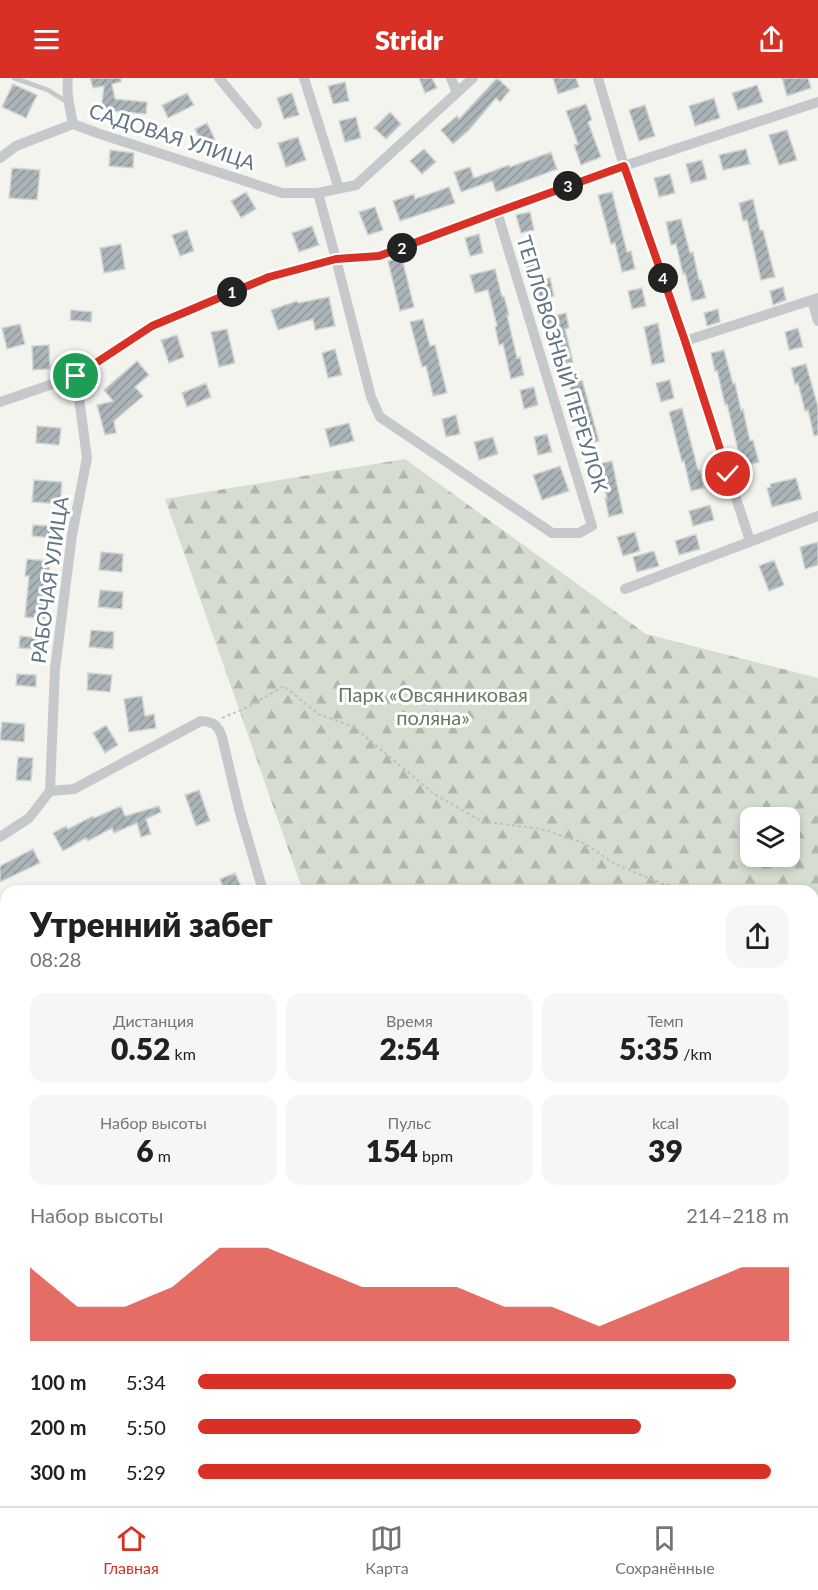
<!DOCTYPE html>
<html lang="ru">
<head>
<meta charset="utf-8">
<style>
	body { margin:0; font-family:Lato,sans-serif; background:#f6f6f6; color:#202124; height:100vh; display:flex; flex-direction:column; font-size:22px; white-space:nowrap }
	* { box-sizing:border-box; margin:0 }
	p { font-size:20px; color:#757577 }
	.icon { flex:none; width:33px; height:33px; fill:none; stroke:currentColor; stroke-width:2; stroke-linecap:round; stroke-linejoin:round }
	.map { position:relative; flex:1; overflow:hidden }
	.panel { position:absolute; left:0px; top:807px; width:819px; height:621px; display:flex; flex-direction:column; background:#fff; border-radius:18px 18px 0 0; box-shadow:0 3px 9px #0003 }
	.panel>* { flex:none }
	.buttons { position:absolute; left:740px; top:729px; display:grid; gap:12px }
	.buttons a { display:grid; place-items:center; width:60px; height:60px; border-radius:12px; background:#fff; box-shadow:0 3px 9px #0003; font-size:30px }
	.pin { position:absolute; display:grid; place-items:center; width:51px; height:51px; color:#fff; margin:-26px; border:3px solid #fff; border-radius:50%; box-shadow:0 2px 6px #0007 }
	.km { position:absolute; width:30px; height:30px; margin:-15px; border-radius:50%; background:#222; color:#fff; font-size:16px; line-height:30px; text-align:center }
	.round { display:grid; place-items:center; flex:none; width:63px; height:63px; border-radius:18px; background:#f6f6f6 }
	.overview { display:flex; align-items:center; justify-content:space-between; height:102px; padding:0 30px }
	h1 { font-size:33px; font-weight:800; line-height:45px }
	.stats { display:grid; grid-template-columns:repeat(3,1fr); gap:9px; height:102px; padding:6px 30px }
	.stats div { display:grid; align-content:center; border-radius:15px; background:#f6f6f6; text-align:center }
	.stats b { font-size:30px; font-weight:800 }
	.stats small { font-size:16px; font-weight:400 }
	.stats p { font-size:16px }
	.chart { height:168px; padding:12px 30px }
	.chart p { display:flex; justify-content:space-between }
	.chart svg { width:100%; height:108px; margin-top:6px; fill:#d93025; opacity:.7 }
	ul { padding:0 30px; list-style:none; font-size:20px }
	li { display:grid; grid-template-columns:96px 72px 1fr; align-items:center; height:45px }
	li i { height:15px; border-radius:8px; background:#d93025 }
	header { display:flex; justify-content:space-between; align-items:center; height:78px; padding:0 30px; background:#d93025; color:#fff; font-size:27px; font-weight:800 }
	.dock { display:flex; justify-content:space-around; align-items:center; height:84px; border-top:2px solid #e0e0e0; background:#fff; font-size:16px; color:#757577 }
	.dock a { display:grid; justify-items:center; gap:3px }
	.dock .on { color:#d93025 }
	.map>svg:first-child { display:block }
	.forest { fill:url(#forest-firs); fill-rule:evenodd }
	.building { fill:url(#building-hatch); stroke:#d5d5d2; stroke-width:1.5 }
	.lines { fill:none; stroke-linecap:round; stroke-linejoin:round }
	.path { stroke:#bec0c2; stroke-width:2; stroke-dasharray:3 3; stroke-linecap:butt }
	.service { stroke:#c6c9cc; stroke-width:5 }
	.minor { stroke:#c6c9cc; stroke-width:10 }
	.route-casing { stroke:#fff; stroke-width:12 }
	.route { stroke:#d93025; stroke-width:8 }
	.labels { text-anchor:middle; stroke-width:6; stroke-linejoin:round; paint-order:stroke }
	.street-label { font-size:20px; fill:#607483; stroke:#fff }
	.park-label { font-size:20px; fill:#657a5f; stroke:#fff }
</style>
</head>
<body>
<header><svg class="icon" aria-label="menu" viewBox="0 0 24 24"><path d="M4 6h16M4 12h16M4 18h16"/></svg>Stridr<svg class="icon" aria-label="share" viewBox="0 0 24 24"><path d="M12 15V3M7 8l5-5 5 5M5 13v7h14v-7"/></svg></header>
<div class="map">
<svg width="818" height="1428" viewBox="0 0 818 1428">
	<defs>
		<pattern id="forest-firs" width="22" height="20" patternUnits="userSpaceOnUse" patternTransform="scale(1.5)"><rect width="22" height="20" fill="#d5dcd0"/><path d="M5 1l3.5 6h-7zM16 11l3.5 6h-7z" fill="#b0b7ae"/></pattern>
		<pattern id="building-hatch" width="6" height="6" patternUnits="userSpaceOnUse" patternTransform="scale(1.5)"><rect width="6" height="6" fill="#abb4b8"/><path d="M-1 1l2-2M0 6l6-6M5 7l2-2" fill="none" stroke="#8f979b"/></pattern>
	</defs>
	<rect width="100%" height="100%" fill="#f4f4ef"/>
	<path class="forest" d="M 405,381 L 646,556 L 818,600 L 818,1200 L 813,1199 L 813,813 L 303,813 L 165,421 ZM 750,740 L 789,740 L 789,778 L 750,778 Z
		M 0,1364 L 6,1365 L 6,1422 L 145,1422 L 147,1428 L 0,1428 Z"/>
	<path class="building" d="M 90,0 L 121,0 L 121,4 L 112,6 L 115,21 L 147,24 L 146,36 L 101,32 L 104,8 L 93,10 Z
		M 419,0 L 432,0 L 437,10 L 425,15 Z
		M 497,0 L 510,12 L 500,24 L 496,20 L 469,52 L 453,66 L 441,52 L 457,38 L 459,41 Z
		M 553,0 L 576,0 L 579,9 L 558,16 Z
		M 782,0 L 808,0 L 811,10 L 787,18 Z
		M 345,4 L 349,23 L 333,26 L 328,8 Z
		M 13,6 L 37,17 L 26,40 L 2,29 Z
		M 757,7 L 763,24 L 738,32 L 732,15 Z
		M 187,15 L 194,27 L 168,40 L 162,27 Z
		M 292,15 L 299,37 L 284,41 L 277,20 Z
		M 714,20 L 720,40 L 695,48 L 689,28 Z
		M 586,26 L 592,42 L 588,44 L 601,79 L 581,87 L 574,67 L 578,66 L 566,33 Z
		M 645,27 L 655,58 L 639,63 L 629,32 Z
		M 390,34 L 401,46 L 386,61 L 374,50 Z
		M 356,39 L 361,60 L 345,64 L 339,43 Z
		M 207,45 L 218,68 L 206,73 L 195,51 Z
		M 787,52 L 797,82 L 779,87 L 769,57 Z
		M 298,59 L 306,82 L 286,89 L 278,65 Z
		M 424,71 L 436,84 L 422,96 L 410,83 Z
		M 746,71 L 750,86 L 723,92 L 719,77 Z
		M 110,72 L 134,75 L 133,90 L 109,88 Z
		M 551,74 L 557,91 L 496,114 L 492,103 L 461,114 L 454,94 L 470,89 L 474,100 L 509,87 L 510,89 Z
		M 702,82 L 707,101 L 691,105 L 686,86 Z
		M 12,90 L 40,92 L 37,122 L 9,120 Z
		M 670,96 L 675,115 L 659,119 L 654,100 Z
		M 449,109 L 455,125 L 400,143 L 393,123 L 414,116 L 415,121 Z
		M 246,114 L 256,131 L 241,140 L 231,123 Z
		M 612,114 L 627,174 L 631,173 L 635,191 L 622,194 L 615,165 L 611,166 L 598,117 Z
		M 753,121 L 760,152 L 763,152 L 775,199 L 761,202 L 747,142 L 743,143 L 739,125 Z
		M 375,129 L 383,152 L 368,157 L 359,134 Z
		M 530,134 L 534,152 L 521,155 L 516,137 Z
		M 681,141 L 690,175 L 693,174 L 699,202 L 701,202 L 706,220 L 692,223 L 685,195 L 683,196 L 676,166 L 671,167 L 666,144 Z
		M 312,148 L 319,167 L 299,174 L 292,155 Z
		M 187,152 L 194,173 L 180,178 L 172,157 Z
		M 479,156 L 483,175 L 470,178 L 465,160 Z
		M 121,166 L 125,191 L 104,195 L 100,170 Z
		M 537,175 L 542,193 L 528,196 L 524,178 Z
		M 402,180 L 414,229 L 400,233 L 388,183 Z
		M 495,191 L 502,219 L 504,218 L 509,237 L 507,237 L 517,280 L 520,279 L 524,297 L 511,301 L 503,266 L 499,267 L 495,249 L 497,248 L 488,212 L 475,215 L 470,197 Z
		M 550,200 L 554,218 L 540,222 L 536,203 Z
		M 783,209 L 786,222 L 773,227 L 770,213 Z
		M 642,210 L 646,228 L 632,231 L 628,213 Z
		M 329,219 L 335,248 L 315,252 L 313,241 L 278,252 L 271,232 L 297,223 L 298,225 Z
		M 718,231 L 720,244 L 707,248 L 704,235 Z
		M 71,232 L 92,234 L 91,244 L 70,242 Z
		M 566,235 L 569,250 L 565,251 L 573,284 L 559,287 L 552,254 L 548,255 L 544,240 Z
		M 423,241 L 430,268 L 435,267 L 447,315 L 433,318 L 426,288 L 422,289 L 410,244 Z
		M 658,245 L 665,284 L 652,287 L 644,249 Z
		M 20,246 L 25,266 L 7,271 L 2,250 Z
		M 798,250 L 803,269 L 789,272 L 785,254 Z
		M 227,251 L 235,285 L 219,289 L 211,254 Z
		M 177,257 L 184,279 L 169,285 L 161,262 Z
		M 49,267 L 50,291 L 33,292 L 32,268 Z
		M 335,271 L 342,297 L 328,300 L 322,275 Z
		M 724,272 L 733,306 L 735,305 L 741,332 L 743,331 L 750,363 L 753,362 L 759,384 L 742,389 L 727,326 L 725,327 L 717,292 L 715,293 L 711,275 Z
		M 137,283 L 149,297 L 135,309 L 143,318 L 114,343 L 116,355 L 105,357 L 97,327 L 113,323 L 104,312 Z
		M 806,286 L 818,329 L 818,357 L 814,358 L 808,332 L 805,333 L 798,305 L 795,306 L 791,290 Z
		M 582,302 L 599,363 L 585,366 L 569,306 Z
		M 670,302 L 674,320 L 661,324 L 656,305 Z
		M 206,305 L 211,319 L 187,329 L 182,315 Z
		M 534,309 L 538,327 L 524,331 L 520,312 Z
		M 682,330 L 698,392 L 700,392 L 704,410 L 691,413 L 684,383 L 682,384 L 669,334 Z
		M 456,337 L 460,356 L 446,359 L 442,341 Z
		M 349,345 L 354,363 L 330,369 L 325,351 Z
		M 37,348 L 61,350 L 59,367 L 36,365 Z
		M 547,356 L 552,374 L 538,377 L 534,359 Z
		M 493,359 L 498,376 L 479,382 L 474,364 Z
		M 612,383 L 623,435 L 609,439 L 605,420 L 607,420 L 598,386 Z
		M 560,388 L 569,413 L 542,422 L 533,397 Z
		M 796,400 L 802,421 L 772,429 L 767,410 L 771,409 L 770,406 Z
		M 34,402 L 62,404 L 60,426 L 32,424 Z
		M 710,427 L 714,442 L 693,448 L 689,433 Z
		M 33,447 L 53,448 L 52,460 L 32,458 Z
		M 635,454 L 640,473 L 623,478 L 617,459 Z
		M 696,456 L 700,471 L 679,477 L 675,463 Z
		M 818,464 L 818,487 L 805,491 L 800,469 Z
		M 654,473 L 659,488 L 637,494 L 633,479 Z
		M 101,474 L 123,476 L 122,494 L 99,492 Z
		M 27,481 L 50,483 L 45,541 L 25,539 L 29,498 L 25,498 Z
		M 774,482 L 784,507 L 769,513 L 759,488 Z
		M 100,512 L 123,514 L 122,531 L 98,529 Z
		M 91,552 L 114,554 L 113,571 L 89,569 Z
		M 20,558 L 39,560 L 38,571 L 19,570 Z
		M 88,595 L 112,597 L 110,614 L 87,612 Z
		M 17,596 L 36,597 L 36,609 L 16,607 Z
		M 142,618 L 145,638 L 154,636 L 156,650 L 129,654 L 124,621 Z
		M 2,644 L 25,646 L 24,664 L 0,662 Z
		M 106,647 L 118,667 L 105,675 L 93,655 Z
		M 18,679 L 33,680 L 31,703 L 16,702 Z
		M 199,712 L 210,743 L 196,748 L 185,717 Z
		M 121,728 L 125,738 L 159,728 L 161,734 L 146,741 L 151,756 L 141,759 L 137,745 L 114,755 L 112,750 L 88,763 L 86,760 L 63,773 L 53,755 L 66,748 L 68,751 L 93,738 L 94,740 Z
		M 33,771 L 40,785 L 0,804 L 0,788 Z
		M 235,795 L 243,813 L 224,813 L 220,801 Z"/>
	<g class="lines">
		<path class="path" d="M 222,640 L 248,629 L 284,608 L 318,636 L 354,649 L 434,716 L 481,743 L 541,751 L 584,765 L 615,786 L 663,806 L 697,813
			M 813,863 L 818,867
			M 375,1422 L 393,1428"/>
		<path class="service" d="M 14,0 L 48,12 L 67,24
			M 813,1217 L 818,1215
			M 813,1420 L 818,1423
			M 483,1422 L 495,1428
			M 544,1422 L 556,1428
			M 612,1422 L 624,1428
			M 447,1428 L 453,1422
			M 680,1428 L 686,1422"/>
		<path class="minor" d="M 68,0 C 66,16 70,30 73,46
			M 219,0 L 257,46
			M 304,0 L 339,111
			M 451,0 L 457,15
			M 598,0 L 624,88 L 685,263 L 750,463
			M 0,80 L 16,68 L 73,46 L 100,56 L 282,115 L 318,115 L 356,107 L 473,0
			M 318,115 L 336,181 L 371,319 L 380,339 L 552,455 L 579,455 L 592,448 L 497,134
			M 812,222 L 818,243
			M 685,263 L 818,220
			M 0,324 L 76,298 L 152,248 L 269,199 L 336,181 L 379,178 L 497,134 L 624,88 L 818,24
			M 625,511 L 818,438
			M 50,713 L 55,591 L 72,457 L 87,380 L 76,298
			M 0,759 L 29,740 L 50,713 L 74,711 L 201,643 C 214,644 218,647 222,659 L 239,731 L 263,813
			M 0,1351 L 6,1352
			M 174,1422 L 178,1428"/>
	</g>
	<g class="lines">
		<g class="route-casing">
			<path id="route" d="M 76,298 L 152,248 L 269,199 L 336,181 L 379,178 L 497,134 L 624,88 L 685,263 L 728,396"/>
		</g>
		<use href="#route" class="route"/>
	</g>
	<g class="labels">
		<g class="street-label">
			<text transform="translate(172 59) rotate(18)" y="7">САДОВАЯ УЛИЦА</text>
			<text transform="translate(562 286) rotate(73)" y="7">ТЕПЛОВОЗНЫЙ ПЕРЕУЛОК</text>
			<text transform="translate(50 502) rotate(-82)" y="7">РАБОЧАЯ УЛИЦА</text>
		</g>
		<g class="park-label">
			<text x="433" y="624">Парк «Овсянниковая<tspan x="433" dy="23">поляна»</tspan></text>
		</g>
	</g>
</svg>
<div class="buttons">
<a><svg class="icon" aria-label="layers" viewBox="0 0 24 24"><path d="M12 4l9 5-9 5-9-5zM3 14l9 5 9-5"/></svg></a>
</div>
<div class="pin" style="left:76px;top:298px;background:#1e9e55"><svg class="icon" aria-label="arrive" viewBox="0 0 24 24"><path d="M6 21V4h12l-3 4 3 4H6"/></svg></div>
<div class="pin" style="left:728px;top:396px;background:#d93025"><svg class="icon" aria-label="check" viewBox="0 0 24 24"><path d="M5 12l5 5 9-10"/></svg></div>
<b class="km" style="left:232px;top:214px">1</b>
<b class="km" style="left:402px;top:170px">2</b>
<b class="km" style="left:568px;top:108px">3</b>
<b class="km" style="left:663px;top:200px">4</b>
<section class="panel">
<div class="overview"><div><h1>Утренний забег</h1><p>08:28</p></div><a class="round"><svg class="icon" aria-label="share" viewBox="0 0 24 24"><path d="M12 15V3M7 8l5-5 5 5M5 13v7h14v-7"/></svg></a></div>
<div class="stats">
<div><p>Дистанция</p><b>0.52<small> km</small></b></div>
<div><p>Время</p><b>2:54</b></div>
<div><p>Темп</p><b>5:35<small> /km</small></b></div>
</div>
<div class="stats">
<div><p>Набор высоты</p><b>6<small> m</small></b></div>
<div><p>Пульс</p><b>154<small> bpm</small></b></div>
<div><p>kcal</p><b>39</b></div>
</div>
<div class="chart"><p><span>Набор высоты</span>214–218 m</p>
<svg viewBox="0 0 160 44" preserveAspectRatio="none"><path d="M0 44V14L10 30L20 30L30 22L40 6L50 6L60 14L70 22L80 22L90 22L100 30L110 30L120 38L130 30L140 22L150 14L160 14V44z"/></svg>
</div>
<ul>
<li><b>100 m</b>5:34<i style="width:91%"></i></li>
<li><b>200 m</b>5:50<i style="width:75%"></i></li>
<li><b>300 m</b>5:29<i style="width:97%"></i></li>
</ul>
</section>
</div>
<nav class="dock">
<a class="on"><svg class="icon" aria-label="home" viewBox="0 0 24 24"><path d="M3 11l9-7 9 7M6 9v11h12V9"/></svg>Главная</a>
<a><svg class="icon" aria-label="map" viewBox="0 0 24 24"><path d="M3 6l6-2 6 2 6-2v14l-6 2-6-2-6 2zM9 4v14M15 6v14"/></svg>Карта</a>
<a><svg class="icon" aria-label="saved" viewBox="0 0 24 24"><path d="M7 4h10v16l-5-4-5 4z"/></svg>Сохранённые</a>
</nav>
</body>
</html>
